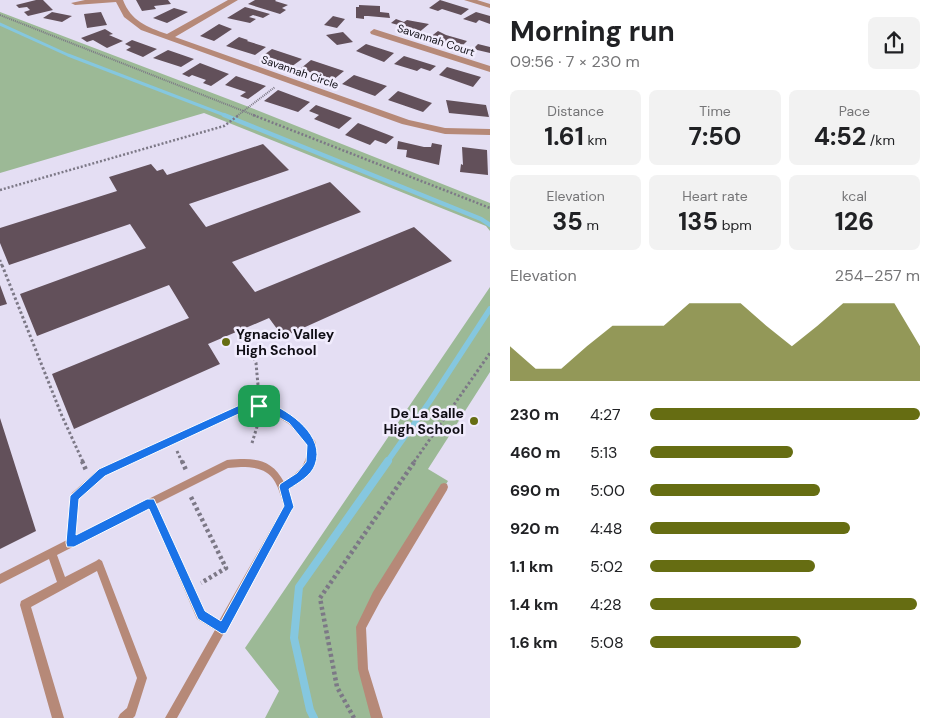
<!DOCTYPE html>
<html lang="en">
<head>
<meta charset="utf-8">
<style>
	body { margin:0; font-family:"DM Sans",sans-serif; background:#f2f2f2; color:#202124; height:100vh; display:flex; flex-direction:column; font-size:19px; white-space:nowrap }
	* { box-sizing:border-box; margin:0 }
	p { font-size:16px; color:#757577 }
	.icon { flex:none; width:28px; height:28px; fill:none; stroke:currentColor; stroke-width:2; stroke-linecap:round; stroke-linejoin:round }
	.map { position:relative; flex:1; overflow:hidden }
	.side { display:flex; flex-direction:column; background:#fff; width:450px }
	.side>* { flex:none }
	.pin { position:absolute; display:grid; place-items:center; width:42px; height:42px; color:#fff; margin:-21px; border-radius:10px; box-shadow:0 2px 8px #0006 }
	.round { display:grid; place-items:center; flex:none; width:52px; height:52px; border-radius:8px; background:#f2f2f2 }
	.summary { display:flex; align-items:center; justify-content:space-between; height:85px; padding:0 20px }
	h1 { font-size:28px; font-weight:700; line-height:38px }
	.metrics { display:grid; grid-template-columns:repeat(3,1fr); gap:8px; height:85px; padding:5px 20px }
	.metrics div { display:grid; align-content:center; border-radius:8px; background:#f2f2f2; text-align:center }
	.metrics b { font-size:25px; font-weight:700 }
	.metrics small { font-size:14px; font-weight:400 }
	.metrics p { font-size:14px }
	.chart { height:140px; padding:10px 20px }
	.chart p { display:flex; justify-content:space-between }
	.chart svg { width:100%; height:90px; margin-top:5px; fill:#666d12; opacity:.7 }
	ul { padding:0 20px; list-style:none; font-size:16px }
	li { display:grid; grid-template-columns:80px 60px 1fr; align-items:center; height:38px }
	li i { height:12px; border-radius:6px; background:#666d12 }
	main { display:flex; flex:1; min-height:0 }
	.map>svg:first-child { display:block }
	.green { fill:#9cb996 }
	.lines { fill:none; stroke-linecap:round; stroke-linejoin:round }
	.stream-far3 { stroke:#85c7df; stroke-width:3 }
	.stream-far2 { stroke:#85c7df; stroke-width:4.5 }
	.stream-far1 { stroke:#85c7df; stroke-width:5.5 }
	.stream { stroke:#85c7df; stroke-width:8 }
	.building { fill:#62505a }
	.path-far3 { stroke:#7c7886; stroke-width:2; stroke-dasharray:1 1; stroke-linecap:butt }
	.path-far2 { stroke:#7c7886; stroke-width:2.5; stroke-dasharray:2 2; stroke-linecap:butt }
	.path-far1 { stroke:#7c7886; stroke-width:3; stroke-dasharray:2.5 2.5; stroke-linecap:butt }
	.path { stroke:#7c7886; stroke-width:4.5; stroke-dasharray:3 3; stroke-linecap:butt }
	.lane { fill:#b68978; fill-rule:evenodd }
	.street { fill:#b68978; fill-rule:evenodd }
	.route { fill:#1a73e8; stroke:#fff; fill-rule:evenodd }
	.poi-dot { fill:#666d12; stroke:#f1ecfd; stroke-width:2 }
	.labels { text-anchor:middle; stroke-width:5; stroke-linejoin:round; paint-order:stroke }
	.far-street-label { font-size:11px; fill:#0f0d14; stroke:#f1ecfd }
	.poi-label { font-size:14px; font-weight:bold; fill:#0f0d14; stroke:#f1ecfd; text-anchor:start }
</style>
</head>
<body>
<main>
<div class="map">
<svg width="490" height="718" viewBox="0 0 490 718">
	<rect width="100%" height="100%" fill="#e4def3"/>
	<path class="green" d="M 0,12 L 249,107 L 490,203 L 490,231 L 486,226 L 204,113 L 0,173 Z
		M 490,287 L 490,372 L 428,469 L 448,481 L 377,596 L 361,627 L 363,669 L 377,718 L 265,718 L 279,691 L 245,648 Z"/>
	<g class="lines">
		<path class="stream-far3" d="M 0,24 L 68,55 L 227,116"/>
		<path class="stream-far2" d="M 224,115 L 481,219 L 490,225"/>
		<path class="stream-far1" d="M 387,462 L 430,401 L 490,309"/>
		<path class="stream" d="M 314,718 L 310,710 L 294,638 L 299,587 L 388,461"/>
	</g>
	<path class="building" d="M 36,0 L 43,0 L 53,10 L 28,16 L 24,12 L 30,10 L 27,7 L 19,8 L 16,5 Z
		M 136,0 L 168,0 L 171,4 L 154,6 L 156,9 L 142,11 Z
		M 255,0 L 276,0 L 275,1 L 288,5 L 282,8 L 286,10 L 280,14 L 248,4 Z
		M 440,0 L 469,9 L 461,15 L 442,9 L 438,11 L 429,8 Z
		M 359,5 L 380,6 L 380,12 L 389,13 L 390,18 L 368,16 L 364,16 L 364,19 L 356,18 L 356,7 L 359,7 Z
		M 245,7 L 270,14 L 263,18 L 253,15 L 249,17 L 256,19 L 250,23 L 227,18 Z
		M 174,8 L 188,12 L 167,23 L 153,18 Z
		M 52,12 L 72,16 L 62,22 L 43,18 Z
		M 101,12 L 107,25 L 87,28 L 84,14 Z
		M 476,12 L 490,16 L 490,24 L 479,20 L 476,23 L 463,19 Z
		M 333,16 L 345,19 L 337,28 L 324,25 Z
		M 396,19 L 404,22 L 407,20 L 429,24 L 417,34 L 409,31 L 411,30 L 407,28 L 409,28 L 391,23 Z
		M 219,24 L 232,29 L 214,41 L 200,36 Z
		M 105,29 L 113,34 L 109,35 L 123,41 L 107,48 L 93,40 L 87,42 L 81,38 Z
		M 438,31 L 446,35 L 467,41 L 460,48 L 429,38 Z
		M 343,32 L 353,42 L 337,45 L 326,35 Z
		M 239,37 L 248,40 L 247,41 L 266,47 L 255,55 L 226,46 Z
		M 132,40 L 157,49 L 143,57 L 126,50 L 131,47 L 125,44 Z
		M 366,44 L 394,53 L 384,62 L 356,51 Z
		M 478,44 L 490,47 L 490,53 L 473,49 Z
		M 272,49 L 302,59 L 291,67 L 261,57 Z
		M 168,50 L 194,59 L 181,67 L 153,58 Z
		M 404,56 L 436,66 L 430,71 L 421,68 L 417,71 L 394,64 Z
		M 311,60 L 344,71 L 333,80 L 300,69 Z
		M 200,63 L 229,74 L 211,86 L 203,83 L 206,80 L 192,75 L 189,77 L 182,74 Z
		M 447,67 L 481,77 L 473,87 L 439,75 Z
		M 354,75 L 387,86 L 375,96 L 342,84 Z
		M 236,76 L 266,86 L 248,99 L 240,96 L 246,92 L 225,85 Z
		M 278,90 L 310,102 L 298,112 L 264,101 Z
		M 398,91 L 432,103 L 423,112 L 388,100 Z
		M 446,100 L 486,105 L 489,117 L 449,113 Z
		M 316,105 L 352,118 L 339,129 L 314,119 L 319,115 L 309,111 Z
		M 358,123 L 394,137 L 386,144 L 375,140 L 370,145 L 345,135 Z
		M 398,141 L 424,147 L 431,147 L 432,143 L 442,145 L 439,165 L 406,157 L 407,150 L 397,149 Z
		M 263,144 L 289,170 L 189,204 L 206,227 L 330,182 L 361,212 L 232,262 L 255,292 L 414,227 L 452,261 L 283,337 L 269,318 L 208,344 L 220,364 L 74,429 L 52,374 L 189,318 L 169,285 L 37,336 L 20,294 L 146,248 L 130,224 L 9,265 L 0,243 L 0,228 L 117,191 L 109,177 L 151,164 L 157,171 L 163,169 L 167,175 Z
		M 462,147 L 487,150 L 488,175 L 460,172 L 461,164 L 463,165 Z
		M 0,285 L 7,304 L 0,306 Z
		M 0,418 L 36,531 L 0,549 Z"/>
	<g class="lines">
		<path class="path-far3" d="M 0,15 L 256,116
			M 237,116 L 275,87"/>
		<path class="path-far2" d="M 253,115 L 490,208
			M 0,190 L 224,126 L 239,115
			M 0,260 L 2,266"/>
		<path class="path-far1" d="M 2,265 L 62,416 L 83,462
			M 242,336 L 256,363 L 259,396
			M 252,443 L 260,417
			M 177,451 L 182,462
			M 414,462 L 490,353"/>
		<path class="path" d="M 82,461 L 86,470
			M 182,461 L 186,470
			M 191,497 L 226,568 L 201,583
			M 354,718 L 337,687 L 320,598 L 415,461"/>
		<path class="lane" d="M 267,403 L 295,418 L 315,441 C 317,446 316,452 315,457 C 312,473 301,481 288,490 L 294,507 L 292,510 L 227,628 L 226,633 L 224,633 L 177,718 L 165,718 L 215,630 L 197,619 L 149,508 L 57,555 L 65,577 L 96,561 L 99,559 L 102,561 L 147,678 L 135,716 L 133,718 L 118,718 L 120,714 L 127,708 L 137,678 L 97,571 L 31,607 L 64,718 L 52,718 L 20,605 L 21,601 L 57,582 L 49,559 L 0,584 L 0,574 L 67,540 L 71,496 L 72,493 L 99,469 L 242,405 ZM 246,410 L 266,410 L 289,424 L 308,445 C 306,466 301,470 284,482 C 271,457 252,458 227,460 L 76,535 L 79,498 L 105,475 ZM 241,467 C 272,467 276,479 284,506 L 219,621 L 205,611 L 156,504 L 228,468 Z
			M 444,483 L 447,484 L 448,487 L 447,490 L 381,600 L 366,628 L 368,669 L 383,718 L 371,718 L 358,669 L 356,627 L 373,592 L 441,484 Z"/>
		<path class="street" d="M 85,0 L 123,0 C 131,21 147,27 167,34 L 228,0 L 238,0 L 175,37 L 409,120 L 445,128 L 490,129 L 490,135 L 445,134 L 402,124 L 141,30 L 124,17 L 116,2 L 75,5 L 71,3 Z
			M 464,0 L 477,0 L 490,4 L 490,8 Z
			M 374,29 L 490,66 L 490,72 L 371,34 L 370,32 Z"/>
	</g>
	<path class="route" d="M 267,402 C 290,411 326,436 315,465 C 311,476 298,483 289,489 L 294,507 L 292,510 L 226,633 L 222,634 L 198,619 L 149,509 L 74,547 L 67,547 L 66,543 L 70,496 L 99,469 L 242,404 ZM 266,410 L 289,423 L 307,445 L 306,462 L 297,473 L 280,484 L 279,487 L 284,506 L 221,621 L 205,611 L 154,499 L 147,499 L 76,535 L 79,499 L 105,476 L 245,411 Z"/>
	<g class="poi-dot">
		<circle cx="226" cy="342" r="5"/>
		<circle cx="474" cy="421" r="5"/>
	</g>
	<g class="labels">
		<g class="far-street-label">
			<text transform="translate(436 40) rotate(18)" y="4">Savannah Court</text>
			<text transform="translate(300 72) rotate(19)" y="4">Savannah Circle</text>
		</g>
		<g class="poi-label">
			<text x="236" y="339">Ygnacio Valley<tspan x="236" dy="16">High School</tspan></text>
			<text x="464" y="418" text-anchor="end">De La Salle<tspan x="464" dy="16">High School</tspan></text>
		</g>
	</g>
</svg>
<div class="pin" style="left:259px;top:406px;background:#1e9e55"><svg class="icon" aria-label="arrive" viewBox="0 0 24 24"><path d="M6 21V4h12l-3 4 3 4H6"/></svg></div>
</div>
<section class="side">
<div class="summary"><div><h1>Morning run</h1><p>09:56 · 7 × 230 m</p></div><a class="round"><svg class="icon" aria-label="share" viewBox="0 0 24 24"><path d="M12 15V3M7 8l5-5 5 5M5 13v7h14v-7"/></svg></a></div>
<div class="metrics">
<div><p>Distance</p><b>1.61<small> km</small></b></div>
<div><p>Time</p><b>7:50</b></div>
<div><p>Pace</p><b>4:52<small> /km</small></b></div>
</div>
<div class="metrics">
<div><p>Elevation</p><b>35<small> m</small></b></div>
<div><p>Heart rate</p><b>135<small> bpm</small></b></div>
<div><p>kcal</p><b>126</b></div>
</div>
<div class="chart"><p><span>Elevation</span>254–257 m</p>
<svg viewBox="0 0 160 44" preserveAspectRatio="none"><path d="M0 44V27L10 38L20 38L30 27L40 17L50 17L60 17L70 6L80 6L90 6L100 17L110 27L120 17L130 6L140 6L150 6L160 27V44z"/></svg>
</div>
<ul>
<li><b>230 m</b>4:27<i style="width:100%"></i></li>
<li><b>460 m</b>5:13<i style="width:53%"></i></li>
<li><b>690 m</b>5:00<i style="width:63%"></i></li>
<li><b>920 m</b>4:48<i style="width:74%"></i></li>
<li><b>1.1 km</b>5:02<i style="width:61%"></i></li>
<li><b>1.4 km</b>4:28<i style="width:99%"></i></li>
<li><b>1.6 km</b>5:08<i style="width:56%"></i></li>
</ul>
</section>
</main>
</body>
</html>
